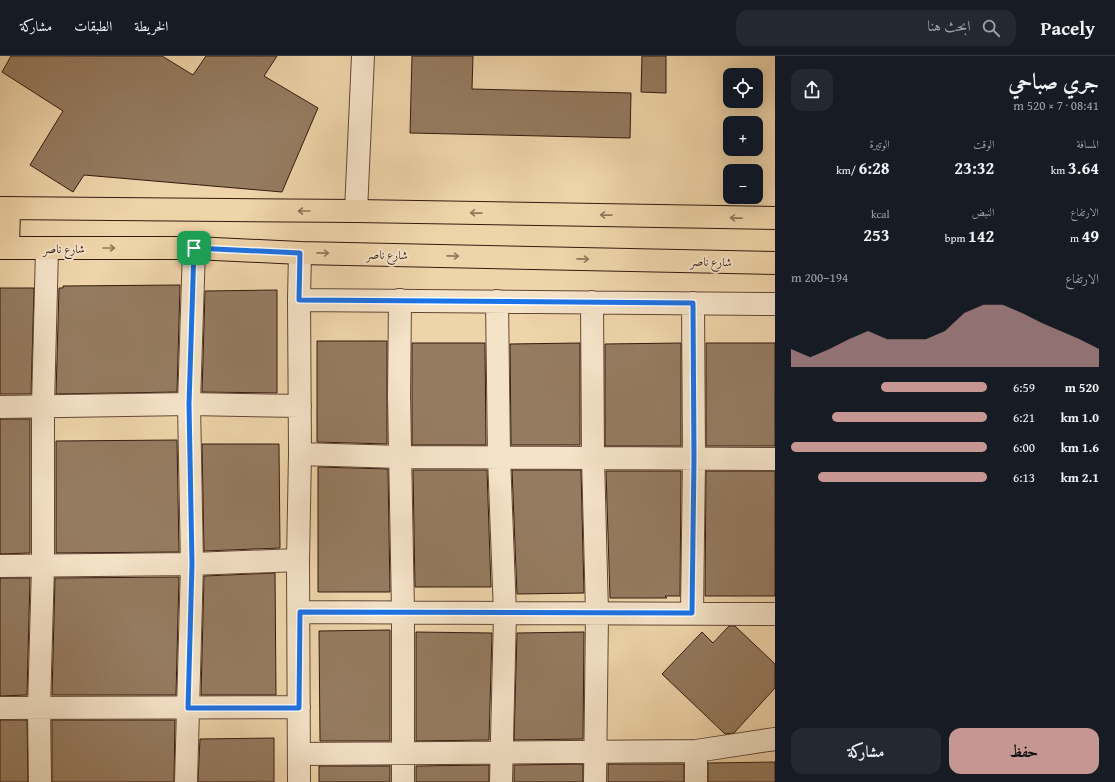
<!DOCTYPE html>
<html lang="ar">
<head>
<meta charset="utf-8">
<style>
	body { margin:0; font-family:"Gentium Book Plus",Amiri,serif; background:#242831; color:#f1f3f6; direction:rtl; height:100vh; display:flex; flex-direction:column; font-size:15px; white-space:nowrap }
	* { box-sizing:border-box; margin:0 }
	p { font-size:13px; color:#9ea1a6 }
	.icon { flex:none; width:22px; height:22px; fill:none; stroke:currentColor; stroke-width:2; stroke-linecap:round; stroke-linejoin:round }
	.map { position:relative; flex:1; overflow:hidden; direction:ltr }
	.side { display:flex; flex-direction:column; background:#171b24; width:340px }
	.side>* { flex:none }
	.controls { position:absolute; left:723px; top:12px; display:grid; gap:8px }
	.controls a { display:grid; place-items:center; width:40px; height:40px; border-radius:8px; background:#171b24; box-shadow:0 4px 16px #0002; font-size:20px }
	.pin { position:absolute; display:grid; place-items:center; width:34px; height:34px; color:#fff; margin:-17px; border-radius:8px; box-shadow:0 2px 6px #0006 }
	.round { display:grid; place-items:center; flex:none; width:42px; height:42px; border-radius:12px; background:#242831 }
	.head { display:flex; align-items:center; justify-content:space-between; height:68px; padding:0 16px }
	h1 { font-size:22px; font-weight:700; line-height:30px }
	.figures { display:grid; grid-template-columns:repeat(3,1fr); gap:6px; height:68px; padding:4px 16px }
	.figures div { display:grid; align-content:center }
	.figures b { font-size:17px; font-weight:700 }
	.figures small { font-size:11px; font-weight:400 }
	.figures p { font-size:11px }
	.chart { height:112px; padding:8px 16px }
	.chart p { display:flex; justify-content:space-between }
	.chart svg { width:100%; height:72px; margin-top:4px; fill:#c59692; opacity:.7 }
	.primary-button { display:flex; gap:8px; margin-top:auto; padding:8px 16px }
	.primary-button a { flex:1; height:46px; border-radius:12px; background:#c59692; color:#111; font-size:16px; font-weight:700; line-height:46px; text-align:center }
	.primary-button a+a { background:#242831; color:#f1f3f6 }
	ul { padding:0 16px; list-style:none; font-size:13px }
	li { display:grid; grid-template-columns:64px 48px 1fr; align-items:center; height:30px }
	li i { height:10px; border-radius:5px; background:#c59692 }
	header { display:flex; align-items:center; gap:24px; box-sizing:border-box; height:56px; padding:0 20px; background:#171b24; border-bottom:1px solid #363941 }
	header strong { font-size:19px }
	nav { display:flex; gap:22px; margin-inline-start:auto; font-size:14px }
	.search { width:280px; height:36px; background:#242831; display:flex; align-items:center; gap:10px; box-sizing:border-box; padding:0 14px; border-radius:12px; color:#9ea1a6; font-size:15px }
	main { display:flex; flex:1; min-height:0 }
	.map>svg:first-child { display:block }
	.building { fill:#957b60; stroke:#341a0f }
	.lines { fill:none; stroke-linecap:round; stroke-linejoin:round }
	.minor-casing { stroke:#634836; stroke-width:24 }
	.primary-casing { stroke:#341a0f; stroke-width:24 }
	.minor { stroke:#f5e3c8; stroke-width:22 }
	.primary { stroke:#efd4aa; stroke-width:22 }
	.oneway { stroke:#92775c }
	.route-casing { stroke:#fff; stroke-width:8 }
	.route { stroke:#1a73e8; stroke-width:5 }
	.labels { text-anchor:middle; stroke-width:4; stroke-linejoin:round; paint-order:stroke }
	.street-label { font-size:12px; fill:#341a0f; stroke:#f5e3c8 }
</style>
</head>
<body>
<header>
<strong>Pacely</strong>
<div class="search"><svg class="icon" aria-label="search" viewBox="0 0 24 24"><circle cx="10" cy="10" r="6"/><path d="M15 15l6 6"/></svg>ابحث هنا</div>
<nav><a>الخريطة</a><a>الطبقات</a><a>مشاركة</a></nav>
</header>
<main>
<section class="side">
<div class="head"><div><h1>جري صباحي</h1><p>08:41 · 7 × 520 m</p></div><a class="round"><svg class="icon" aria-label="share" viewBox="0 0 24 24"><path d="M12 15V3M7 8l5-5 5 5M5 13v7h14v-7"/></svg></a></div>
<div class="figures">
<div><p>المسافة</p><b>3.64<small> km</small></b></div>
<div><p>الوقت</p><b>23:32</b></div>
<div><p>الوتيرة</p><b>6:28<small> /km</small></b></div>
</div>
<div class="figures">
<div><p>الارتفاع</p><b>49<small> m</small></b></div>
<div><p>النبض</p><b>142<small> bpm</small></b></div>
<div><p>kcal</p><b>253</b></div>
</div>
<div class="chart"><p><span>الارتفاع</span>194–200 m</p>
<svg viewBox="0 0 160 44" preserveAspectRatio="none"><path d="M0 44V33L10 38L20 33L30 27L40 22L50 27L60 27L70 27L80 22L90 11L100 6L110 6L120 11L130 17L140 22L150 27L160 33V44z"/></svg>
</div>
<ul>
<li><b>520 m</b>6:59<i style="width:54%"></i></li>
<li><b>1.0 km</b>6:21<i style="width:79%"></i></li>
<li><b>1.6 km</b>6:00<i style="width:100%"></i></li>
<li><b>2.1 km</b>6:13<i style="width:86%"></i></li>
</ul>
<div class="primary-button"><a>حفظ</a><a>مشاركة</a></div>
</section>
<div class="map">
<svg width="775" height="726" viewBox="0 0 775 726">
	<rect width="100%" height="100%" fill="#efd4aa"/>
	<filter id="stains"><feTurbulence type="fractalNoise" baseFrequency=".005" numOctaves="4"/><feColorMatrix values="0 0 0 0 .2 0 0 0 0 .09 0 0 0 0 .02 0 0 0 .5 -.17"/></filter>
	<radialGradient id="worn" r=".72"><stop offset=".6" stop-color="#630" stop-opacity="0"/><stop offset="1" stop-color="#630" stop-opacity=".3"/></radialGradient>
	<path class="building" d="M 11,0 L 162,0 L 193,19 L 206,0 L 277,0 L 264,20 L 318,52 L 282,136 L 84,119 L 73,136 L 30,109 L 63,55 L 2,16 Z
		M 412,0 L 473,0 L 472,33 L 631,37 L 630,82 L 410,77 Z
		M 642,0 L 666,0 L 666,37 L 641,36 Z
		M 180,229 L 177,336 L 56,338 L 59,232 L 63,232 L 63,230 Z
		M 0,232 L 34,232 L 31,338 L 0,338 Z
		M 277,234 L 277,337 L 202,336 L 205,235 Z
		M 317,285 L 387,285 L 387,388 L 317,386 Z
		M 412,287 L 485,287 L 486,389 L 412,389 Z
		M 580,287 L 580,389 L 511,389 L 510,288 Z
		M 681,287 L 681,390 L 605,390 L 605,288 Z
		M 706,287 L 775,287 L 775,390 L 706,390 Z
		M 0,363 L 30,363 L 30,497 L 0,498 Z
		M 177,384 L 179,496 L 56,497 L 56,385 Z
		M 202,388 L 279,388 L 280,492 L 204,495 Z
		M 318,411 L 388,413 L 390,536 L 318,536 Z
		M 413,414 L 487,414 L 491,531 L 415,531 Z
		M 512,414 L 581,414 L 584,537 L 517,538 Z
		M 606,415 L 681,415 L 680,540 L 665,540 L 667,542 L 610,542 Z
		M 706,415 L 775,415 L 775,540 L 705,540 Z
		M 275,517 L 276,639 L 201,639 L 204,520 Z
		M 179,521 L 176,639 L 52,639 L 55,522 Z
		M 0,522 L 30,522 L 27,639 L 0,640 Z
		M 729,570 L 735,570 L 775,608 L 775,632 L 734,677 L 725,678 L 662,618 L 702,576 L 713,587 Z
		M 390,574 L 390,685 L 320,685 L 319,575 Z
		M 416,576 L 492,577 L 489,684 L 416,685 Z
		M 584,576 L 583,683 L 514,684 L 517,577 Z
		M 0,664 L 27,664 L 28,726 L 0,726 Z
		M 52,664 L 175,664 L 174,726 L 52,726 Z
		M 274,682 L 274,726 L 198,726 L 200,683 Z
		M 775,706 L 775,726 L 708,726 L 708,707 Z
		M 583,708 L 583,726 L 514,726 L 514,709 Z
		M 608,708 L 684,708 L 684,726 L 608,726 Z
		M 489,709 L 489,726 L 416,726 L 416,710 Z
		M 319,710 L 390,710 L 390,726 L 319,726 Z"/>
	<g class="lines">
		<g class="minor-casing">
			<path id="minor" d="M 356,155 L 363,0
				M 299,244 L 775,248
				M 400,244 L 399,339 L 403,556 L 403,726
				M 497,245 L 499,401 L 505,557 L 501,726
				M 592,246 L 593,402 L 597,557 L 595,726
				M 0,351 L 189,348 L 300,350
				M 300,398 L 401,401 L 775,403
				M 0,510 L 192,508 L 298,504
				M 300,556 L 775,558
				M 692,557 L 694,402 L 693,247
				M 0,652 L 299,651
				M 299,698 L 696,695 L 775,683
				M 40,726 L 39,652 L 43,510 L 43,350 L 47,193
				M 186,726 L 192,508 L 189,348 L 194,192
				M 299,726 L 298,504 L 300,398 L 299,244 L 300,197
				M 696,726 L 696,695"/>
		</g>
		<g class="primary-casing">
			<path id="primary" d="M 0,152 L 356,155 L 775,162
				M 0,192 L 194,192 L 300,197 L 775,207
				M 8,192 L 9,153"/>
		</g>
		<use href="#minor" class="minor"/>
		<use href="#primary" class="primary"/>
	</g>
	<defs><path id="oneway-shaft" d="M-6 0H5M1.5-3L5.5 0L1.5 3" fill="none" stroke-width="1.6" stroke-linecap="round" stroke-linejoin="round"/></defs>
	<g class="oneway">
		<use href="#oneway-shaft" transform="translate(304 155) rotate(-180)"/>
		<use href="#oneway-shaft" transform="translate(476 157) rotate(-179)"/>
		<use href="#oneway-shaft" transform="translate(606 159) rotate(-179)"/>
		<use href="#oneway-shaft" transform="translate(736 162) rotate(-179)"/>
		<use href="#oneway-shaft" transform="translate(109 192)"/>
		<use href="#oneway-shaft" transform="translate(323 197) rotate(1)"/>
		<use href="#oneway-shaft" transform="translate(453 200) rotate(1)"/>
		<use href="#oneway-shaft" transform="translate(583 203) rotate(1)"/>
	</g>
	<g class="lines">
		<g class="route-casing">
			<path id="route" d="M 194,192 L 300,197 L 299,244 L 693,247 L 694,402 L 692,557 L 300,556 L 299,652 L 188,652 L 192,508 L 189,348 Z"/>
		</g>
		<use href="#route" class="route"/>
	</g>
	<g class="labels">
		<g class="street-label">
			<text x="64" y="197">شارع ناصر</text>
			<text transform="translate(387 199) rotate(1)" y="4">شارع ناصر</text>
			<text transform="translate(711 206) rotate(1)" y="4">شارع ناصر</text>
		</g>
	</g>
	<rect width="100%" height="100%" filter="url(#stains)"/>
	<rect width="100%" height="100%" fill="url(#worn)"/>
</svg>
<div class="controls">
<a><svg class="icon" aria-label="locate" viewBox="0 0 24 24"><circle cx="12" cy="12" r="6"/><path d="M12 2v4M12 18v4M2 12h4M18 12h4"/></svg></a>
<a>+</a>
<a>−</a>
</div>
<div class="pin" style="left:194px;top:192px;background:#1e9e55"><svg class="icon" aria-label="arrive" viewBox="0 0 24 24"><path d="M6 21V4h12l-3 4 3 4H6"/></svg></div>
</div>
</main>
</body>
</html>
